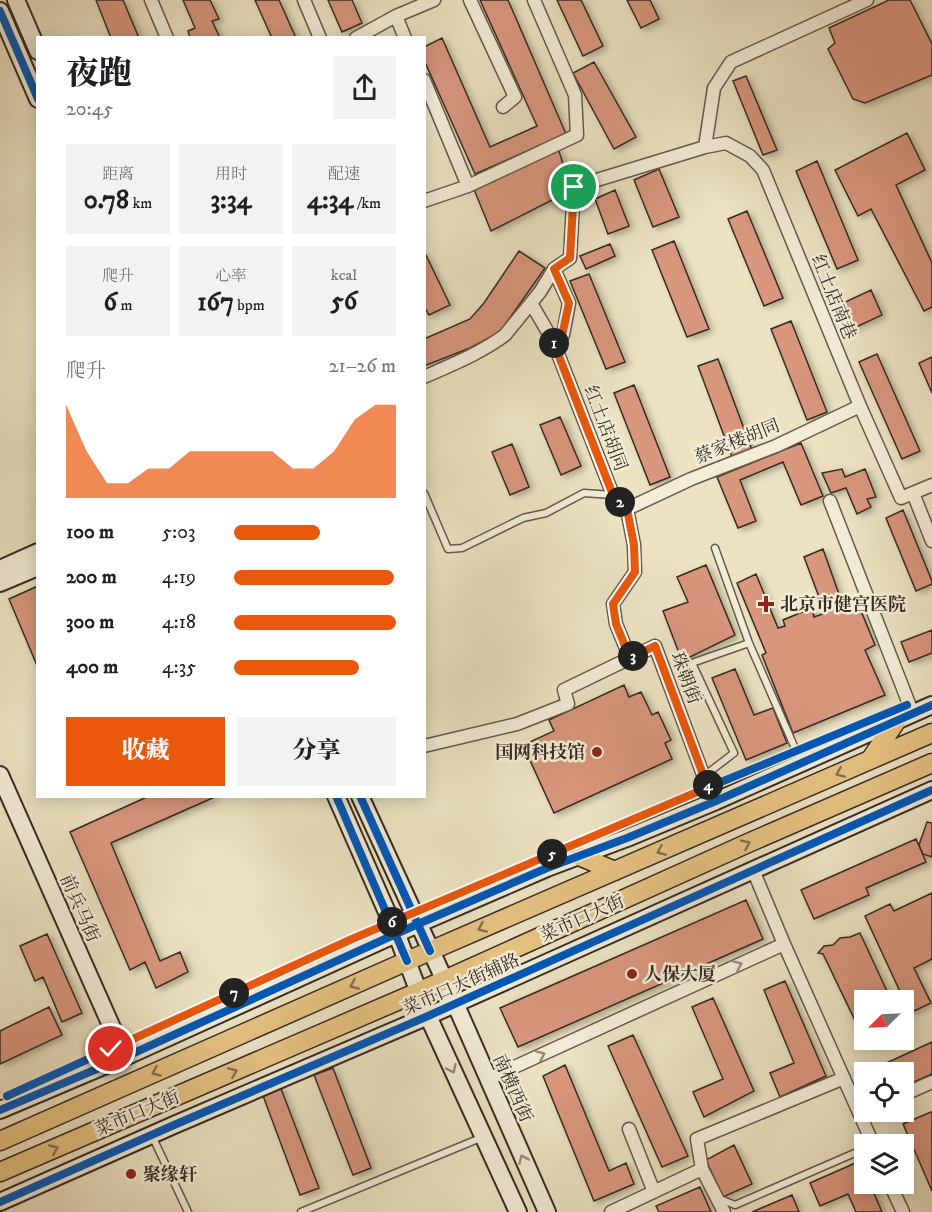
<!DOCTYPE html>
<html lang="zh">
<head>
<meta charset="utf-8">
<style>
	body { margin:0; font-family:"IM FELL DW Pica","Noto Serif SC",serif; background:#f2f2f2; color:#202124; height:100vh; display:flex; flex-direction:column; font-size:22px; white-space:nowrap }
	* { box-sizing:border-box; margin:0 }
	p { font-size:20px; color:#757577 }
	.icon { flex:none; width:33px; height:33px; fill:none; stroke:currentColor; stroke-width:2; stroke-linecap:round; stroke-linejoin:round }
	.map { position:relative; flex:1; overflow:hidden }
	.side { position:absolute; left:36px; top:36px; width:390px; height:762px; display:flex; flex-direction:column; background:#fff; border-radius:0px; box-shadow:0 3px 15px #0003 }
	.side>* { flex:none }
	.needle { width:39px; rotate:246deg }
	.fabs { position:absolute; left:854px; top:990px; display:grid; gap:12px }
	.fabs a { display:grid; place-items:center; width:60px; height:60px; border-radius:0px; background:#fff; box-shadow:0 3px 15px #0003; font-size:30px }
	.pin { position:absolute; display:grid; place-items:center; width:51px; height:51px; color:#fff; margin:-26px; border:3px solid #fff; border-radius:50%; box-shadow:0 2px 6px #0007 }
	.km { position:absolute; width:30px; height:30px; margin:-15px; border-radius:50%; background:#222; color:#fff; font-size:16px; line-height:30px; text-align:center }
	.round { display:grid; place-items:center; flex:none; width:63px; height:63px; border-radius:0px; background:#f2f2f2 }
	.headline { display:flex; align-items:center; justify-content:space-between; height:102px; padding:0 30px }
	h1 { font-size:33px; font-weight:800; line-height:45px }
	.figures { display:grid; grid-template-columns:repeat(3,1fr); gap:9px; height:102px; padding:6px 30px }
	.figures div { display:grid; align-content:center; border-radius:0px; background:#f2f2f2; text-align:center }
	.figures b { font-size:26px; font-weight:800 }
	.figures small { font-size:16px; font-weight:400 }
	.figures p { font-size:16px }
	.chart { height:168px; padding:12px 30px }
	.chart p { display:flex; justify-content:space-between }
	.chart svg { width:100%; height:108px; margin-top:6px; fill:#ea580c; opacity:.7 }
	.button { display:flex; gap:12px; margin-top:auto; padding:12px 30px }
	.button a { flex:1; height:69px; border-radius:0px; background:#ea580c; color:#fff; font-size:24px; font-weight:800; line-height:69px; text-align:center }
	.button a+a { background:#f2f2f2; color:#202124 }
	ul { padding:0 30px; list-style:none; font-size:20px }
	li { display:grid; grid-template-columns:96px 72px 1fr; align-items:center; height:45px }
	li i { height:15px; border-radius:8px; background:#ea580c }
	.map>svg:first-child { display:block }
	.building { fill:#d8967d; stroke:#372b23; stroke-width:1.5; filter:url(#shadow) }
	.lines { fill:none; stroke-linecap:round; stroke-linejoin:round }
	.lane-casing { stroke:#64594b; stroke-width:9 }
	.street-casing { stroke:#64594b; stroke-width:15 }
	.secondary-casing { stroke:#372b23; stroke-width:20 }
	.primary-casing { stroke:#372b23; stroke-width:21 }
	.lane { stroke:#f3edd8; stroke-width:6 }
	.street { stroke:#f3edd8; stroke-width:12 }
	.secondary { stroke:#f3edd8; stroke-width:16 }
	.primary { stroke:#e6c282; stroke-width:18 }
	.cycleway-casing { stroke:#f3edd8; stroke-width:11 }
	.cycleway { stroke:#0057b8; stroke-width:8 }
	.oneway { stroke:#866f4e }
	.oneway2 { stroke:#958c7e }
	.route-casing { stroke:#fff; stroke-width:12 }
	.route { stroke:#ea580c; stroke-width:8 }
	.poi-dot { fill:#8f2418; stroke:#f3edd8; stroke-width:2 }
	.labels { text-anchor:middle; stroke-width:5; stroke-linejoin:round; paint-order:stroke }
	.street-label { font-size:18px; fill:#372b23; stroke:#f3edd8 }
	.poi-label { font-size:18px; font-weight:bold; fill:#372b23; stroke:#f3edd8; text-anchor:start }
</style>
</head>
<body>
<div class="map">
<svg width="932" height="1212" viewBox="0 0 932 1212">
	<defs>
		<filter id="shadow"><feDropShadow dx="4" dy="2.5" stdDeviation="3" flood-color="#0004"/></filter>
	</defs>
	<rect width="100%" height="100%" fill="#ece3c3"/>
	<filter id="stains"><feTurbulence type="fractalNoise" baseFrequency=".00333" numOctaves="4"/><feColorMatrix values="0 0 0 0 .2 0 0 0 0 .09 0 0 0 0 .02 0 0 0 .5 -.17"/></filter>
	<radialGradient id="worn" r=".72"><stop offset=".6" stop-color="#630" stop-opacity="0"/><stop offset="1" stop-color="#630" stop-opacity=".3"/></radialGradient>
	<path class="building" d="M 96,0 L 123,0 L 139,38 L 111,38 Z
		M 183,0 L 210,0 L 219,19 L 212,21 L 220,38 L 190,38 L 188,31 L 195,28 Z
		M 255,0 L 279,0 L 296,38 L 272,38 Z
		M 328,0 L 352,0 L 362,23 L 342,32 Z
		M 480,0 L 508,0 L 566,134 L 475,174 L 424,60 L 424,47 L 442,38 L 490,147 L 537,126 Z
		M 557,0 L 581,0 L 603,46 L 583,56 Z
		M 627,0 L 650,0 L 659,19 L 641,28 Z
		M 889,0 L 910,0 L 932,44 L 932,75 L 865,103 L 853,99 L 828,49 L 835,43 L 829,28 Z
		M 594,62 L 636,137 L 614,149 L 573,73 Z
		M 746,76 L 777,150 L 763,155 L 733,81 Z
		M 907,133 L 925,170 L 896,185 L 932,263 L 932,307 L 924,311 L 871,209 L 858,216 L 835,170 Z
		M 558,148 L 565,170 L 555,175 L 560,196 L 491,231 L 473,187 Z
		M 817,161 L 858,260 L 837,269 L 796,171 Z
		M 659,169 L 679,217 L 653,227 L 634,180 Z
		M 615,190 L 629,226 L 608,234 L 595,199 Z
		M 747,211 L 783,298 L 764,306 L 728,219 Z
		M 674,241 L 709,329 L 687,337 L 652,250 Z
		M 610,244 L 615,256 L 586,269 L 580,256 Z
		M 424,251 L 450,305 L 429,315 L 424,306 Z
		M 519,251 L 545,268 L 500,332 L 470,348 L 424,366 L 424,339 L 470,319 L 484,303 Z
		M 589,274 L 625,362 L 606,369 L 570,281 Z
		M 871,290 L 882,315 L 854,328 L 843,303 Z
		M 791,321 L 827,412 L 807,420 L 771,329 Z
		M 877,354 L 920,451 L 902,459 L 859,362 Z
		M 932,357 L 932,393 L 919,363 Z
		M 718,359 L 752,450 L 732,457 L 698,366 Z
		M 634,385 L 670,477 L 650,485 L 614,393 Z
		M 560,417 L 581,466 L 561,475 L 540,425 Z
		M 801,443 L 823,496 L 801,505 L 783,462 L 740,480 L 756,521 L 738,528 L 717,477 Z
		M 512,444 L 529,487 L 510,495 L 492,452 Z
		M 842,469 L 845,477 L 865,469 L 876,497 L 867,499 L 871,507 L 857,514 L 846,488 L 831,493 L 822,473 Z
		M 903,510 L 932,581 L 932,584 L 916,591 L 886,518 Z
		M 823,549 L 845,611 L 859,606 L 875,645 L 865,650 L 885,695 L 793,733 L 762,655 L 766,653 L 737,583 L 756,574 L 778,628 L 785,626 L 783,620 L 812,608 L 814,617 L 825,613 L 804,557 Z
		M 706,565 L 735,635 L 682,661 L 663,611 L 688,602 L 677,577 Z
		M 38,586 L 38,668 L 9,599 Z
		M 932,630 L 932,653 L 909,662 L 901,642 Z
		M 735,669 L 754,715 L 773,708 L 787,743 L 746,760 L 712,678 Z
		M 624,685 L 629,697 L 641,692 L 652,715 L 658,712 L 671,740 L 665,743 L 672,759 L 554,813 L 523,745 L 554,731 L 549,720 Z
		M 149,796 L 217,796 L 111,843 L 160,961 L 180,952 L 188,972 L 156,988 L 145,962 L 130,970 L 70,832 Z
		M 927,822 L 932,823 L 932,857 L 923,854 L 919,845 Z
		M 916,839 L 926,862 L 866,888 L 869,895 L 814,919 L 801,890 Z
		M 932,893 L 932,959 L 914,968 L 931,1003 L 910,1013 L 865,916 L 890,904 L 894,911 Z
		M 746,900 L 763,939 L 518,1047 L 500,1008 Z
		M 860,933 L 891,1000 L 864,1000 L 864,1034 L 862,1035 L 823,954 L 818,953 L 824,946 L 833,945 L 840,938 L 850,937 Z
		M 47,934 L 82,1013 L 62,1022 L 43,977 L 35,981 L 20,946 Z
		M 785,981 L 826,1076 L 780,1097 L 770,1073 L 794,1063 L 764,990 Z
		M 713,998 L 754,1091 L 704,1117 L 693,1092 L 723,1079 L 692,1007 Z
		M 49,1007 L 62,1035 L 0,1064 L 0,1031 Z
		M 633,1035 L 688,1156 L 662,1167 L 608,1046 Z
		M 932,1042 L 932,1074 L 903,1087 L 903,1072 L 872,1072 L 871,1070 Z
		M 565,1065 L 609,1171 L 626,1163 L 634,1184 L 594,1201 L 543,1076 Z
		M 333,1068 L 371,1168 L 353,1175 L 314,1075 Z
		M 280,1086 L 319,1188 L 300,1195 L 262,1093 Z
		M 931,1112 L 932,1114 L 932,1191 L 903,1124 Z
		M 734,1145 L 752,1184 L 723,1197 L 706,1160 Z
		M 860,1161 L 864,1170 L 864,1184 L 870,1184 L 882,1212 L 856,1212 L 848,1194 L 820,1206 L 810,1183 Z
		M 700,1187 L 711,1212 L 659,1212 L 656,1206 Z
		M 792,1195 L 799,1212 L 752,1212 Z"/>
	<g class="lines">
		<g class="lane-casing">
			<path id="lane" d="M 424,493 L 448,549 L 462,548 L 523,518 L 546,513 L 584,493 L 612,495
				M 715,548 L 749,643 L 801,762
				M 704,776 L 734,753 L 692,663 L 749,643
				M 154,1140 L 188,1212
				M 720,1199 L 735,1205 L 864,1149
				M 301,1212 L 483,1137"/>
		</g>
		<g class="street-casing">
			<path id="street" d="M 151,0 L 167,38
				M 304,0 L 320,38
				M 470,0 L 515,97 L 503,107
				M 396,16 L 405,38
				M 356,38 L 396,16 L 434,0
				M 424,80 L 468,186
				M 705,147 L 714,88 L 731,62 L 867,0
				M 424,201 L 468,186 L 577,135 L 575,95 L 534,0
				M 531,303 L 553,341 L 613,495 L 627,509 L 634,545 L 635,572 L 613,604 L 616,624 L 630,658
				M 553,341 L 563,335 L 569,303 L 554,269 L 570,258 L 574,187 L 705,147 L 726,143 L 750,156 L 763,170 L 860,406 L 901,498 L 932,485
				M 424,377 C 451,365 481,353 505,335 L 540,292 L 554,269
				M 913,493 L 932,541
				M 830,501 L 913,714
				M 627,509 L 691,479 L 776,446 L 860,406
				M 424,746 L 517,724 L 568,704 L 564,690 L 655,646 L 704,777 L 716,801
				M 753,870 L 784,944 L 873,1144
				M 488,1079 L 784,944
				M 903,1095 L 932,1082
				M 629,1129 L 654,1192
				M 702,1169 L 724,1212
				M 890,1184 L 903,1212
				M 611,1212 L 702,1169 L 697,1139 L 844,1078"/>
		</g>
		<g class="secondary-casing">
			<path id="secondary" d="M 16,0 L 38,51
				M 0,11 L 38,99
				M 0,569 L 38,552
				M 0,583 L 38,567
				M 0,775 L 125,1057
				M 336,796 L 397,935 L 428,1016 L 518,1212
				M 360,796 L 455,1003 L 547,1212
				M 0,1110 L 125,1057 L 418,924 L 547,868 L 627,838 L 716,801 L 932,705
				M 0,1202 L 174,1125 L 428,1016 L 932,790"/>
		</g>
		<g class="primary-casing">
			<path id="primary" d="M 870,760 L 897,720
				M 579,856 L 615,871
				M 0,1141 L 430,951 L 932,733
				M 0,1172 L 418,992 L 746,844 L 932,763"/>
		</g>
		<use href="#lane" class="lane"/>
		<use href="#street" class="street"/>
		<use href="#secondary" class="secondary"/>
		<use href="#primary" class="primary"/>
		<g class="cycleway-casing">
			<path id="cycleway" d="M 0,11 L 38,99
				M 336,796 L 407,961
				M 360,796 L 430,951
				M 7,1096 L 352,939 L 709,787 L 907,705
				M 0,1110 L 125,1057 L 418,924 L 547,868 L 627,838 L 716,801 L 932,705
				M 0,1202 L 174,1125 L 428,1016 L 932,790"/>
		</g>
		<use href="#cycleway" class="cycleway"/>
	</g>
	<defs><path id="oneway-chevron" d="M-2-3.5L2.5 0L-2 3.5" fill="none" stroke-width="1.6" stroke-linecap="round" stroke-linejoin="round" transform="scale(1.5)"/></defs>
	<g class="oneway">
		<use href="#oneway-chevron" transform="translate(840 773) rotate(157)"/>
		<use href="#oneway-chevron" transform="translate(746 844) rotate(-24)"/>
		<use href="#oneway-chevron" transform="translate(661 851) rotate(157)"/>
		<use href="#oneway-chevron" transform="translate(482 928) rotate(156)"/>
		<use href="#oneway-chevron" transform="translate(354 985) rotate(156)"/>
		<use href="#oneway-chevron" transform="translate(156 1072) rotate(156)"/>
		<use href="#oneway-chevron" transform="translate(233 1072) rotate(-23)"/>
		<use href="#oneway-chevron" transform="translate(54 1149) rotate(-23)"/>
	</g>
	<g class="oneway2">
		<use href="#oneway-chevron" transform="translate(738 965) rotate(-24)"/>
		<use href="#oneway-chevron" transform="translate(541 1055) rotate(-24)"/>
		<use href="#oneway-chevron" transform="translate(452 1069) rotate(65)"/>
		<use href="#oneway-chevron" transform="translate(523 1159) rotate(-114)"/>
	</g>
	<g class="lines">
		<g class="route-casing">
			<path id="route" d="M 111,1049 L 352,939 L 709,787 L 704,777 L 655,646 L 630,658 L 616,624 L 613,604 L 635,572 L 634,545 L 627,509 L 613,495 L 553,341 L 562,336 L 569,303 L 554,269 L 570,258 L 574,187"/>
		</g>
		<use href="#route" class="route"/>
	</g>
	<g class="poi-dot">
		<path d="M763 595h6v6h6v6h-6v6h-6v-6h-6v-6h6z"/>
		<circle cx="597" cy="752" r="6"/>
		<circle cx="632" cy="974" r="6"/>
		<circle cx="131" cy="1174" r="6"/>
	</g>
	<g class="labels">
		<g class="street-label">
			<text transform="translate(834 297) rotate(68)" y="6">红土店南巷</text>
			<text transform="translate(606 428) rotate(69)" y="6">红土店胡同</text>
			<text transform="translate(737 441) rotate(-22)" y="6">蔡家楼胡同</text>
			<text transform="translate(686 678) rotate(69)" y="6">珠朝街</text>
			<text transform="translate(80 908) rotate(66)" y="6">前兵马街</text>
			<text transform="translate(582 918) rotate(-24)" y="6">菜市口大街</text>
			<text transform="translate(461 984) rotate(-24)" y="6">菜市口大街辅路</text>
			<text transform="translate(513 1088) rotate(66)" y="6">南横西街</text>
			<text transform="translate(137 1113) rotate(-23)" y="6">菜市口大街</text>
		</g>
		<g class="poi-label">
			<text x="780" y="610">北京市健宫医院</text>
			<text x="585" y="758" text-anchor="end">国网科技馆</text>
			<text x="644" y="980">人保大厦</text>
			<text x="143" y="1180">聚缘轩</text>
		</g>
	</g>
	<rect width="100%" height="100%" filter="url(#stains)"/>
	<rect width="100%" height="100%" fill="url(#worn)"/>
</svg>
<div class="fabs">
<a><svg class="needle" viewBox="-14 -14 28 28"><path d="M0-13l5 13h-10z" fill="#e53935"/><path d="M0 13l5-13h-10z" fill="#757577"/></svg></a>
<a><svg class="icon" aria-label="locate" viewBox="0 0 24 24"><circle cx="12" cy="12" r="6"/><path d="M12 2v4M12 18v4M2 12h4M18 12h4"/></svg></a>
<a><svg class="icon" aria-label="layers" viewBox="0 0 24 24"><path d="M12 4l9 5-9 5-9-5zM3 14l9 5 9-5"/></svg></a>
</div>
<div class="pin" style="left:574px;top:187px;background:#1e9e55"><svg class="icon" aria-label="arrive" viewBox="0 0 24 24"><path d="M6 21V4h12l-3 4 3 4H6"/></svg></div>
<div class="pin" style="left:111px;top:1049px;background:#d93025"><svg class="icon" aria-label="check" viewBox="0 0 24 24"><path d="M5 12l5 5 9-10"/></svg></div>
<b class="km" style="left:554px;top:343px">1</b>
<b class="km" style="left:620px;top:502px">2</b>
<b class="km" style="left:633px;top:656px">3</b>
<b class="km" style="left:708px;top:785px">4</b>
<b class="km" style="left:552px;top:854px">5</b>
<b class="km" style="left:392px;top:922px">6</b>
<b class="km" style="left:234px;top:993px">7</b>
<section class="side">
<div class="headline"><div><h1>夜跑</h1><p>20:45</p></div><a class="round"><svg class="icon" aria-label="share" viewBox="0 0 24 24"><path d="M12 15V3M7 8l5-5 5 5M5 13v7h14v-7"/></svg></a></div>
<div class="figures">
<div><p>距离</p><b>0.78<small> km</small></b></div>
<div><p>用时</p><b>3:34</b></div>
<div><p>配速</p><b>4:34<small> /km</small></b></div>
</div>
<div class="figures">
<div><p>爬升</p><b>6<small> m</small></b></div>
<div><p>心率</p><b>167<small> bpm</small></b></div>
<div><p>kcal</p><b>56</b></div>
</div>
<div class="chart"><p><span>爬升</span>21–26 m</p>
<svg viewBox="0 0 160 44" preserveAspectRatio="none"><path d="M0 44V6L10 25L20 38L30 38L40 32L50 32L60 25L70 25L80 25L90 25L100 25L110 32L120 32L130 25L140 12L150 6L160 6V44z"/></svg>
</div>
<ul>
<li><b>100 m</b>5:03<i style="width:53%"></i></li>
<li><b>200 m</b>4:19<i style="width:99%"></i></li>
<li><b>300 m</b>4:18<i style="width:100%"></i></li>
<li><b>400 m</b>4:35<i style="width:77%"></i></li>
</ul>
<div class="button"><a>收藏</a><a>分享</a></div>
</section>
</div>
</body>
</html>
